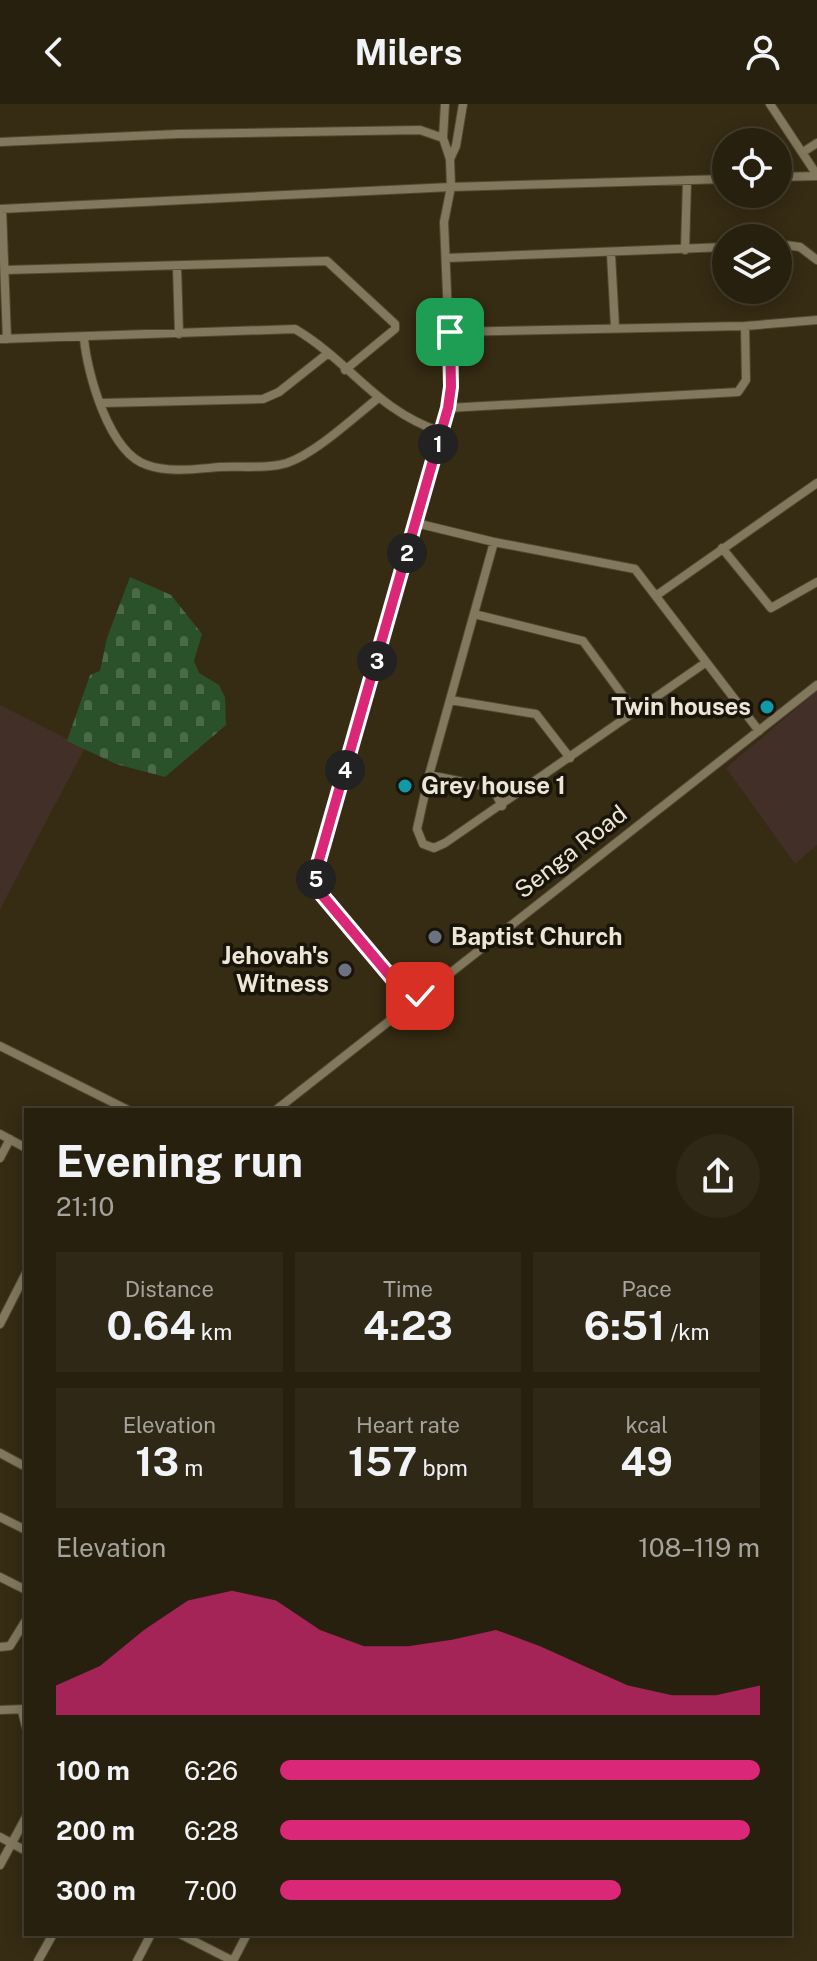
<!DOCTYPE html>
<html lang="en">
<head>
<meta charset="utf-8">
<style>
	body { margin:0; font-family:"Public Sans",sans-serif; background:#302817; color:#f1f3f6; height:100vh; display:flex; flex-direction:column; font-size:30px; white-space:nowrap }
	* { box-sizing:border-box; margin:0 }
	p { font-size:26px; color:#a5a39e }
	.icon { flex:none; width:44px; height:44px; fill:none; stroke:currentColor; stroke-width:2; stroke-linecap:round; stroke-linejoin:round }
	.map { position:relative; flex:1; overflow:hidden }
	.drawer { position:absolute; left:24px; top:1004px; width:768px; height:828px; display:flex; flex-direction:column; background:#28200e; border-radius:0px; box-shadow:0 4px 20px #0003,0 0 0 2px #443e2e }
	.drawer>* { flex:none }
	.fabs { position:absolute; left:712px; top:24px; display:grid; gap:16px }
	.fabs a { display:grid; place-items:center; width:80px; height:80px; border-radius:50%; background:#28200e; box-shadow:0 4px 20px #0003,0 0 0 2px #443e2e; font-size:40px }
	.pin { position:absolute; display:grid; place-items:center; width:68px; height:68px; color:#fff; margin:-34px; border-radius:16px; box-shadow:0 4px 12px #0006 }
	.km { position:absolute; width:40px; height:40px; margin:-20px; border-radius:50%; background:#222; color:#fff; font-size:22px; line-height:40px; text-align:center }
	.round { display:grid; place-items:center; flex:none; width:84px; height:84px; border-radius:42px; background:#302817 }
	.summary { display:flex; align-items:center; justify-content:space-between; height:136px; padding:0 32px }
	h1 { font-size:44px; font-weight:700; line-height:60px }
	.stats { display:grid; grid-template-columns:repeat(3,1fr); gap:12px; height:136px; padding:8px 32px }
	.stats div { display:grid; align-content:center; border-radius:0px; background:#302817; text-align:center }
	.stats b { font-size:40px; font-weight:700 }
	.stats small { font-size:22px; font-weight:400 }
	.stats p { font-size:22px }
	.chart { height:224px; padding:16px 32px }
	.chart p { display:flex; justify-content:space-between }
	.chart svg { width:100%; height:144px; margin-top:8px; fill:#db2777; opacity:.7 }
	ul { padding:0 32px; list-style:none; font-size:26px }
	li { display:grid; grid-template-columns:128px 96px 1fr; align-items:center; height:60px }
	li i { height:20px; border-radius:10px; background:#db2777 }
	header { display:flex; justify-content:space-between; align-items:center; height:104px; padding:0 32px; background:#28200e; font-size:36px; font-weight:700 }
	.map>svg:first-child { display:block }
	.education { fill:#422f28 }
	.cemetery { fill:url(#cemetery-stones) }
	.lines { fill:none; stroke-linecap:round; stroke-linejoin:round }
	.minor-casing { stroke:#534932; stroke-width:10 }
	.minor { stroke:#82785e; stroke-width:8 }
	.route-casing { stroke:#fff; stroke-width:16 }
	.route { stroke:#db2777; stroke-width:10 }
	.culture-dot { fill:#0f9aa8; stroke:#19140a; stroke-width:3 }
	.worship-dot { fill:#6b7280; stroke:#19140a; stroke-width:3 }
	.labels { text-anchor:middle; stroke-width:7; stroke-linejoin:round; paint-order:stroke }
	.poi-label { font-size:24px; font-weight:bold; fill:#ede6d7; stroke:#19140a; text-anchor:end }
	.street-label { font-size:24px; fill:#ede6d7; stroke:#19140a }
</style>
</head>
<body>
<header><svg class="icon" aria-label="back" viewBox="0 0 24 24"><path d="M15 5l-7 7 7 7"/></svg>Milers<svg class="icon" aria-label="person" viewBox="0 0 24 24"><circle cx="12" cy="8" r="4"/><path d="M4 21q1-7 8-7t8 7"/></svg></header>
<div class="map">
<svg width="817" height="1857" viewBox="0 0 817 1857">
	<defs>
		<pattern id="cemetery-stones" width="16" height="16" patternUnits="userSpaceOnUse" patternTransform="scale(2)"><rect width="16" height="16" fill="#2b512a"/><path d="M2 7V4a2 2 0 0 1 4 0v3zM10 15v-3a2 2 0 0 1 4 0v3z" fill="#4a6a48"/></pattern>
	</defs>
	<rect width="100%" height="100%" fill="#362b13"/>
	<path class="education" d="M 817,587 L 817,741 L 795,760 L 726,664 Z
		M 0,601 L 85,644 L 0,805 Z"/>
	<path class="cemetery" d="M 130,473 L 171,491 L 202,530 L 194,557 L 199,569 L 219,581 L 225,593 L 226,621 L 165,673 L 116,660 L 67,637 L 90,571 L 100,567 L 107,534 Z"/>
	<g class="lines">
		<g class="minor-casing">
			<path id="minor" d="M 770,0 L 817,71
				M 0,38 L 178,30 L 420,26 L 443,34
				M 803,48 L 817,39
				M 450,55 L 456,42 L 463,0
				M 778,73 L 817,72
				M 0,105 L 451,83 L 726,75
				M 2,105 L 7,235
				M 778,140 L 800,143 L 817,156
				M 685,146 L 687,77
				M 611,150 L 615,223
				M 447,154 L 726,143
				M 177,162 L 179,230
				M 5,166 L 327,157 L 395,220 L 395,225 L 345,266
				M 450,228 L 745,222 L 817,216
				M 84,234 C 87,269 109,349 147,361 C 170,369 196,365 220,363 C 241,362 268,365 287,359 C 316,349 353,314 377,295
				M 0,235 L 295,225 C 351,258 374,305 441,328
				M 102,299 L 263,295 L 279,288 L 327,250
				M 448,304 L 738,288 L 746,276 L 745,222
				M 416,419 L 494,438 L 635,465 L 759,627
				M 494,438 L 429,671 L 417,725 L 423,740 L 434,744 L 445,739 L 705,559
				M 722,444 L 771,504 L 817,478
				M 657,491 L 817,379
				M 474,510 L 583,537 L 635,608
				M 450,596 L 536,610 L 570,654
				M 429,671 L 493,684 L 502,702
				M 396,879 L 420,892
				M 401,907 L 396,879 L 322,791 L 316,776 L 317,763 L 396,491 L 451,283 L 444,118 L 451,83 L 450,55 L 443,34 L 445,0
				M 0,942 L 128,1006
				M 276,1006 L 817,581
				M 0,1030 L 26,1044
				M 0,1054 L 10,1035
				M 0,1220 L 26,1169
				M 0,1349 L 26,1363
				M 0,1413 L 26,1426
				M 0,1473 L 26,1486
				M 0,1543 L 10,1542 L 26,1516
				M 0,1606 L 26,1605
				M 22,1607 L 26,1623
				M 0,1733 L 26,1747
				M 0,1761 L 26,1713
				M 180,1830 L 233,1857
				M 38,1857 L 53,1830
				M 137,1857 L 151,1830
				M 233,1857 L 247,1830"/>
		</g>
		<use href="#minor" class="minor"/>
	</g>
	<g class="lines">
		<g class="route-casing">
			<path id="route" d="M 420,892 L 396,879 L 322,791 L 316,776 L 317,763 L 448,304 L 451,283 L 450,228"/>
		</g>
		<use href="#route" class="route"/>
	</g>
	<g class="culture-dot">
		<circle cx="767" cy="603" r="8"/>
		<circle cx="405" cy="682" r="8"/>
	</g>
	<g class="worship-dot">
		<circle cx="435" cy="833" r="8"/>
		<circle cx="345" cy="866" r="8"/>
	</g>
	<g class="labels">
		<g class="poi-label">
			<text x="751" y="611">Twin houses</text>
			<text x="421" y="690" text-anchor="start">Grey house 1</text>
			<text x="451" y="841" text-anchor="start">Baptist Church</text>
			<text x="329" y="860">Jehovah's<tspan x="329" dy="28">Witness</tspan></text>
		</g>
		<g class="street-label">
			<text transform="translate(571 748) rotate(-38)" y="8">Senga Road</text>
		</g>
	</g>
</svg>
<div class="fabs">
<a><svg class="icon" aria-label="locate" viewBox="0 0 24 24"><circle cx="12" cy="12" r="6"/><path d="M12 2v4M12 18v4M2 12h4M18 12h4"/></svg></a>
<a><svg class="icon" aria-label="layers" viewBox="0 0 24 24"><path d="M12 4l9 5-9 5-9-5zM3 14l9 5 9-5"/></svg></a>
</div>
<div class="pin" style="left:450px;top:228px;background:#1e9e55"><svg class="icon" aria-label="arrive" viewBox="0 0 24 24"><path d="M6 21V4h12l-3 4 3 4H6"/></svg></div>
<div class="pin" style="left:420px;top:892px;background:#d93025"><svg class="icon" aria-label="check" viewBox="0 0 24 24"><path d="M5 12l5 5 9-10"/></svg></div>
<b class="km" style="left:438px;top:340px">1</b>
<b class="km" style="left:407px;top:449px">2</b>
<b class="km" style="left:377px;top:557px">3</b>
<b class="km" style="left:345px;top:666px">4</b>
<b class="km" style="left:316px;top:775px">5</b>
<section class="drawer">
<div class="summary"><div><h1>Evening run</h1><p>21:10</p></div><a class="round"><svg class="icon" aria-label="share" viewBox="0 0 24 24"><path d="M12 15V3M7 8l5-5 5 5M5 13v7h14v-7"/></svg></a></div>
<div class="stats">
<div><p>Distance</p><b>0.64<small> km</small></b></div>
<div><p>Time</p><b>4:23</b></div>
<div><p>Pace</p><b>6:51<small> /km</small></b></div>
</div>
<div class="stats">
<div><p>Elevation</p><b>13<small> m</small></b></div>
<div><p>Heart rate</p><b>157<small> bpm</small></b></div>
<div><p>kcal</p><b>49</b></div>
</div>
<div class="chart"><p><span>Elevation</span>108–119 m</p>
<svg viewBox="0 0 160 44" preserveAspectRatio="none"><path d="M0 44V35L10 29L20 18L30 9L40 6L50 9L60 18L70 23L80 23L90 21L100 18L110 23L120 29L130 35L140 38L150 38L160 35V44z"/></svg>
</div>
<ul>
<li><b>100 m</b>6:26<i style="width:100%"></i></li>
<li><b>200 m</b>6:28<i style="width:98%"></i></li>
<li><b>300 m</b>7:00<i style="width:71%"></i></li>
</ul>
</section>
</div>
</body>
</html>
